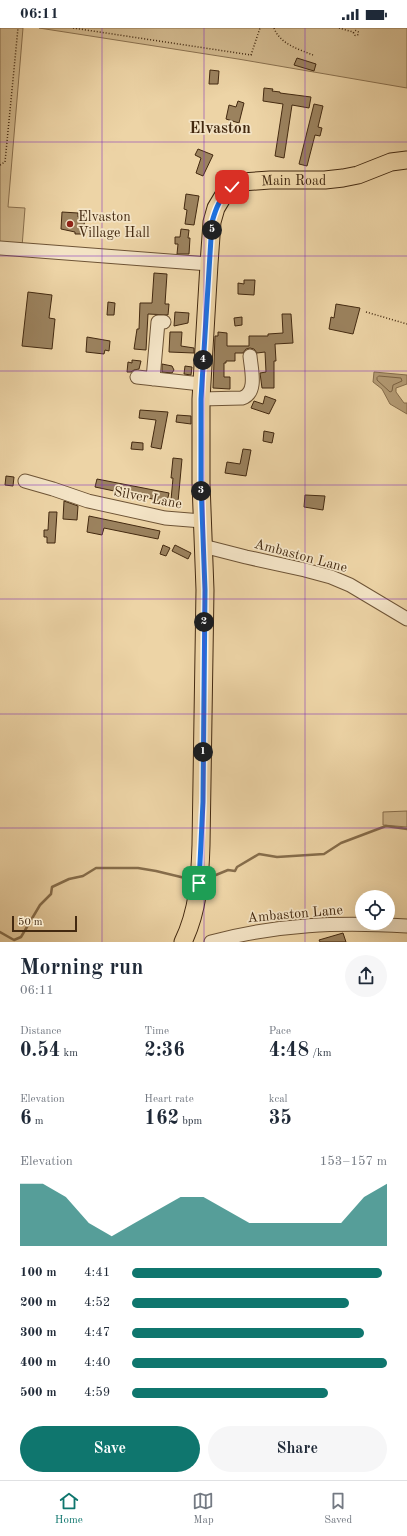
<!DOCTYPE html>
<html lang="en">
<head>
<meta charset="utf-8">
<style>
	body { margin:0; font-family:"Old Standard TT",serif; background:#f6f6f7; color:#1f2937; height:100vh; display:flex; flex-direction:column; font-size:15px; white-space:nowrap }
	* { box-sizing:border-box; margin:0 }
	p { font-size:13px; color:#747a83 }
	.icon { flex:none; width:22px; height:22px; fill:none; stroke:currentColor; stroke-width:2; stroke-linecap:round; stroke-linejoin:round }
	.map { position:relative; height:914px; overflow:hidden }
	.drawer { display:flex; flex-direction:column; background:#fff; flex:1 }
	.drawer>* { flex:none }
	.buttons { position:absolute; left:355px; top:862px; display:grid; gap:8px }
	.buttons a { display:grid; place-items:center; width:40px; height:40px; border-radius:50%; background:#fff; box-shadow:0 4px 16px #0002; font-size:20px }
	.scale { position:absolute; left:12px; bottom:10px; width:65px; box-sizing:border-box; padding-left:4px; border:2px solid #432910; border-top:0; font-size:11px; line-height:14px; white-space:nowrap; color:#432910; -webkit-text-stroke:3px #f3e3c5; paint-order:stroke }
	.pin { position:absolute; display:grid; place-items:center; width:34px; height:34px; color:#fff; margin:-17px; border-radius:8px; box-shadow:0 2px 6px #0006 }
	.km { position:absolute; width:20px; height:20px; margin:-10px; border-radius:50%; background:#222; color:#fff; font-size:11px; line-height:20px; text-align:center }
	.round { display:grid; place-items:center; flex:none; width:42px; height:42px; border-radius:21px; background:#f6f6f7 }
	.summary { display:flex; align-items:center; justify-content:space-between; height:68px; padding:0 20px }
	h1 { font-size:22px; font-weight:700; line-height:30px }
	.figures { display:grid; grid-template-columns:repeat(3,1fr); gap:6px; height:68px; padding:4px 20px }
	.figures div { display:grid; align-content:center }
	.figures b { font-size:20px; font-weight:700 }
	.figures small { font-size:11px; font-weight:400 }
	.figures p { font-size:11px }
	.chart { height:112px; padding:8px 20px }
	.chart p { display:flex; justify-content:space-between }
	.chart svg { width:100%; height:72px; margin-top:4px; fill:#0f766e; opacity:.7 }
	.action { display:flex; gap:8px; margin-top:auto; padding:8px 20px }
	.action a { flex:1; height:46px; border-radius:24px; background:#0f766e; color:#fff; font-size:16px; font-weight:700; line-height:46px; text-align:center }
	.action a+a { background:#f6f6f7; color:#1f2937 }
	ul { padding:0 20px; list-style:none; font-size:13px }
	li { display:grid; grid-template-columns:64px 48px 1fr; align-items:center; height:30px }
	li i { height:10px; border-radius:5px; background:#0f766e }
	.status { display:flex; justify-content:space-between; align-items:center; height:28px; padding:0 20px; background:#fff; direction:ltr }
	.status svg { height:11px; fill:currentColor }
	.menu { display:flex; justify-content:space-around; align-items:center; height:56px; border-top:1px solid #e0e1e3; background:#fff; font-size:11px; color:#747a83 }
	.menu a { display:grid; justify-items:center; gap:2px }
	.menu .active { color:#0f766e }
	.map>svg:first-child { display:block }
	.green { fill:#d0b78c; stroke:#8a704e }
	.water { fill:#b39a73; stroke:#866d4b }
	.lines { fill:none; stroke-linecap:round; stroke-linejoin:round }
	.shore { stroke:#7b6242; stroke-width:1 }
	.stream { stroke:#866d4b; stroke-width:2.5 }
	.building { fill:#9b825e; stroke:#432910 }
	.minor-casing { stroke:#6e5436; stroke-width:15 }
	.major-casing { stroke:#432910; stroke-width:19 }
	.path { stroke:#432910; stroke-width:1.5; stroke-dasharray:1 2; stroke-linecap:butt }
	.minor { stroke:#f3e3c5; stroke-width:13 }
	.major { stroke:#edd4a6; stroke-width:17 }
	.route-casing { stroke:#fff; stroke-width:8 }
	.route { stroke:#1a73e8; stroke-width:5 }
	.grid { fill:none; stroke:#7b2cbf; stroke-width:1; stroke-opacity:0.55 }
	.poi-dot { fill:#8f2418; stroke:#f3e3c5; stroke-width:1.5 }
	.labels { text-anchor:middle; stroke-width:3.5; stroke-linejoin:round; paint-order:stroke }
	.street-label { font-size:14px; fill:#432910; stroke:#f3e3c5 }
	.poi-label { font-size:14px; fill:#432910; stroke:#f3e3c5; text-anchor:start }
	.quarter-label { font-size:16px; font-weight:bold; fill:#432910; stroke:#f3e3c5 }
</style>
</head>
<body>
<div class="status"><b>06:11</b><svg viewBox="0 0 49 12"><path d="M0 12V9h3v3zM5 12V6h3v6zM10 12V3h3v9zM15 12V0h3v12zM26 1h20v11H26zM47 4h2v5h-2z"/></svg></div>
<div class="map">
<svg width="407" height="914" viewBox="0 0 407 914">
	<rect width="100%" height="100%" fill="#edd4a6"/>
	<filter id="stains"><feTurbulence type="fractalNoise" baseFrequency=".005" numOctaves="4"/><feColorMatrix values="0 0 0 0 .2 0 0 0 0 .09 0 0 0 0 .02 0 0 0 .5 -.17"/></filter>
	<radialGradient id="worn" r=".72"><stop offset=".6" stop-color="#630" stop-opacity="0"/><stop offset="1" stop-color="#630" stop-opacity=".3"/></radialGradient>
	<path class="green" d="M 0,0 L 23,0 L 8,179 L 25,180 L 22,219 L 0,223 Z
		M 39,0 L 407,0 L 407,60 L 238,31 Z
		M 407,783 L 407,799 L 383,797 L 383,784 Z"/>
	<path class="water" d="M 374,344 L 407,347 L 407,356 L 396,360 L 396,364 L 404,375 L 407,375 L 407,386 L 390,376 L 382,361 L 373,354 Z"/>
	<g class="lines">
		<path class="shore" d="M 379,348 L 401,350 L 402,353 L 393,357 L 392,363 L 390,364 L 377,352 L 377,350 Z"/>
		<path class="stream" d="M 211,849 L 228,842 L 235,843 L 237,839 L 259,826 L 277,829 L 324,826 L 341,815 L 386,798 L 407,801
			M 0,904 L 14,912 L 21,909 L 40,877 L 51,866 L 52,859 L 69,851 L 83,848 L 96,840 L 138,840 L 156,843 L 185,850"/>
	</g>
	<path class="building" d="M 297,30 L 316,36 L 314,43 L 294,37 Z
		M 210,42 L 219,43 L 218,56 L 209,56 Z
		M 264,60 L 273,61 L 272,63 L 280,64 L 280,65 L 311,69 L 309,80 L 292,77 L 284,130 L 275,128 L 283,76 L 263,73 Z
		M 238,73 L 244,75 L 239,95 L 226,91 L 229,77 L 236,79 Z
		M 314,76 L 323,78 L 318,99 L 322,100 L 320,108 L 315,107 L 307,138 L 299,136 Z
		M 198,121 L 213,127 L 203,148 L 196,145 L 201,130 L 195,127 Z
		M 186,166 L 199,168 L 194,197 L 185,196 L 187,182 L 184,181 Z
		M 62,184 L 78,185 L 78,189 L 85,189 L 83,206 L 75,206 L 75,204 L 61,201 Z
		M 181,201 L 189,202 L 188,210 L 190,210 L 189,226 L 177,226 L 178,216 L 175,216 L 175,209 L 180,209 Z
		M 154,245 L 167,246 L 165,276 L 169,276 L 168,287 L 148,286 L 146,322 L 134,321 L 137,301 L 139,301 L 140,275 L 152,275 Z
		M 244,252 L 255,252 L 254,267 L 238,266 L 238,255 L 244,256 Z
		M 28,264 L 52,267 L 49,290 L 55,291 L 52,321 L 22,318 Z
		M 108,274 L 115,275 L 114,287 L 107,287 Z
		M 336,276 L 360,280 L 353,306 L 329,301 L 331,289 L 334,290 Z
		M 175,284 L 189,285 L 188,295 L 174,298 Z
		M 282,286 L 291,286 L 293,315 L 275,316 L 276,333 L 274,333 L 274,360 L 262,360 L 260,345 L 266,344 L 265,324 L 257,325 L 254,321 L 250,320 L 246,321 L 243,325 L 235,325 L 235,333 L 226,333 L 226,335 L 224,335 L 224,349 L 230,349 L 230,361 L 213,360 L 215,308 L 218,308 L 218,304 L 227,305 L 227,318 L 249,318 L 249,308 L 268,308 L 268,306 L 283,305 Z
		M 242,289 L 242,297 L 235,298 L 234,290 Z
		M 170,304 L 182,304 L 181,318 L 194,320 L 194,325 L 169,324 Z
		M 87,309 L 110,313 L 109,323 L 105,322 L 104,326 L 86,324 Z
		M 132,332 L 141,333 L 139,341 L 134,342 L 131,344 L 127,344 L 128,334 L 132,335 Z
		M 162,336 L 172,338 L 174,342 L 172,345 L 162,344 Z
		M 185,338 L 192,339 L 191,347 L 184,346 Z
		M 265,368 L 276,372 L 269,386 L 251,380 L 254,373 L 263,376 Z
		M 140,382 L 168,384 L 161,421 L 151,419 L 156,392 L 139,390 Z
		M 177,387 L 191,388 L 191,396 L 176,394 Z
		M 264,403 L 274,405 L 272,415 L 263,413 Z
		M 132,414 L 143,415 L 143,422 L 131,421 Z
		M 243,421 L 251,422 L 246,448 L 225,445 L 227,434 L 240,436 Z
		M 173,430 L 182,431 L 178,474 L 171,472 L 173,450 L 171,450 Z
		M 6,448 L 14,449 L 13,458 L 5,457 Z
		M 97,451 L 169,465 L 167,474 L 95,459 Z
		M 305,467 L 325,468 L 323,482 L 304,479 Z
		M 64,473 L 78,478 L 77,492 L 63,491 Z
		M 49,484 L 57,484 L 55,515 L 47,515 L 47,509 L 44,509 L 44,502 L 48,502 Z
		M 89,488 L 160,503 L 158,511 L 104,500 L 102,507 L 87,504 Z
		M 163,517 L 170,520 L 166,528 L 160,526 Z
		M 175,517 L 191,525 L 188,531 L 172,523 Z
		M 343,905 L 346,914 L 320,914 L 319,912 Z"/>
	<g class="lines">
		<g class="minor-casing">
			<path id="minor" d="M 0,220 L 209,236
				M 137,349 L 201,356
				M 153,351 L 158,294 L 164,294
				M 201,371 L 242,370 C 258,365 251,341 250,328
				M 25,453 L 53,461 L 88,473 L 165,490 L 202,493
				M 203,518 L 246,529 L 305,542 L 331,549 L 350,557 L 407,591
				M 211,914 C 278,896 338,894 407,898"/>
		</g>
		<g class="major-casing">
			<g id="major">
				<path id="s1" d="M 183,914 C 198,883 200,851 201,817 L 205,562 L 201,455 L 201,371 L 209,236 L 212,194 L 216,180 L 225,165 L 242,154 L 270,152 L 325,152 L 343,150 L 358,147 L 391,134 L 407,132"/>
			</g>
		</g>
		<path class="path" d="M 73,0 L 251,27 L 260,0
			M 274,0 C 280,16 298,21 313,27
			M 339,0 L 353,4
			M353.5 5a2.5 2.5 0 1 1 5 0a2.5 2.5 0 1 1-5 0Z
			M 0,137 L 5,134 L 18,0
			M 366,284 L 407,296"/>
		<use href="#minor" class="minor"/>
		<use href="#major" class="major"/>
	</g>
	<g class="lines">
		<g class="route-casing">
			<path id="route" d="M 199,855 L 203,774 L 205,562 L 201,455 L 201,371 L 212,194 C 216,180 220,169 232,159"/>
		</g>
		<use href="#route" class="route"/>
	</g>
	<path class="grid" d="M 102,0 L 102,914M 204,0 L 204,914M 305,0 L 305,914M 0,114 L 407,114M 0,228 L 407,228M 0,343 L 407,343M 0,457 L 407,457M 0,571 L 407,571M 0,686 L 407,686M 0,800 L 407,800"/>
	<circle class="poi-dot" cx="70" cy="196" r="4"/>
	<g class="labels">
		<g class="street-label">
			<text dy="5" stroke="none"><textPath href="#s1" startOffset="827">Main Road</textPath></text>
			<text transform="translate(148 469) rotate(11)" y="5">Silver Lane</text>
			<text transform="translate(301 527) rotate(15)" y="5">Ambaston Lane</text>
			<text transform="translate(295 885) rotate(-5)" y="5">Ambaston Lane</text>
		</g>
		<g class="poi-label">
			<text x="78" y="193">Elvaston<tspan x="78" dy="16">Village Hall</tspan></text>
		</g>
		<g class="quarter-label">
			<text x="220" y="105">Elvaston</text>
		</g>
	</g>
	<rect width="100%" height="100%" filter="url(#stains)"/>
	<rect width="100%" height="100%" fill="url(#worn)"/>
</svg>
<div class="buttons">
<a><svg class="icon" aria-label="locate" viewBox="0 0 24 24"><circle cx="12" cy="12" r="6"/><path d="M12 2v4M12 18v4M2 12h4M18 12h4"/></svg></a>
</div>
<div class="scale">50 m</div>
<div class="pin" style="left:199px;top:855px;background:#1e9e55"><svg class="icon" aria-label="arrive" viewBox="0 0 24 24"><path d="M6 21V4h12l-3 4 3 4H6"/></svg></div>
<div class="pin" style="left:232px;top:159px;background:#d93025"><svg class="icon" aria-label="check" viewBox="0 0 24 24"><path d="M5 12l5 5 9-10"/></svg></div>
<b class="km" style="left:203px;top:724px">1</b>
<b class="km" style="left:204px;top:594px">2</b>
<b class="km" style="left:201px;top:463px">3</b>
<b class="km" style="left:203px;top:332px">4</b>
<b class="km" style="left:212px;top:202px">5</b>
</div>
<section class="drawer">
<div class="summary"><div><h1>Morning run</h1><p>06:11</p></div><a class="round"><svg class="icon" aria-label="share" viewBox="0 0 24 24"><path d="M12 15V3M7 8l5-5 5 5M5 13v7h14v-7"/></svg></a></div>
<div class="figures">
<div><p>Distance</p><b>0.54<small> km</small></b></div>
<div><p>Time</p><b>2:36</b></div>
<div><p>Pace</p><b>4:48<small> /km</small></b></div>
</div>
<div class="figures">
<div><p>Elevation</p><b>6<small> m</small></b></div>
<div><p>Heart rate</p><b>162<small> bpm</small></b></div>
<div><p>kcal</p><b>35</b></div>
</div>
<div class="chart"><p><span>Elevation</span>153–157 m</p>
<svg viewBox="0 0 160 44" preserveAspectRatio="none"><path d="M0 44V6L10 6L20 14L30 30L40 38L50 30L60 22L70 14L80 14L90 22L100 30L110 30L120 30L130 30L140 30L150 14L160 6V44z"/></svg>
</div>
<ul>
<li><b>100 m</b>4:41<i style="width:98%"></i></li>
<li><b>200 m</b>4:52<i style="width:85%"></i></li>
<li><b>300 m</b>4:47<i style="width:91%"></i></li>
<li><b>400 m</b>4:40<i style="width:100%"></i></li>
<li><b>500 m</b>4:59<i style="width:77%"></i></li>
</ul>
<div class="action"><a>Save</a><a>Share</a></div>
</section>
<nav class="menu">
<a class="active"><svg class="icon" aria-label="home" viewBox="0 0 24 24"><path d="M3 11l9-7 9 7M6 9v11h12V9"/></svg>Home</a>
<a><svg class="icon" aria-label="map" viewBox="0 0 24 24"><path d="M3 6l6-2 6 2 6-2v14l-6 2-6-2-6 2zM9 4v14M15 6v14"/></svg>Map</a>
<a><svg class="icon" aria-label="saved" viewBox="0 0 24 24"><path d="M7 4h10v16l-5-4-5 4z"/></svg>Saved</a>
</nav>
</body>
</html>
